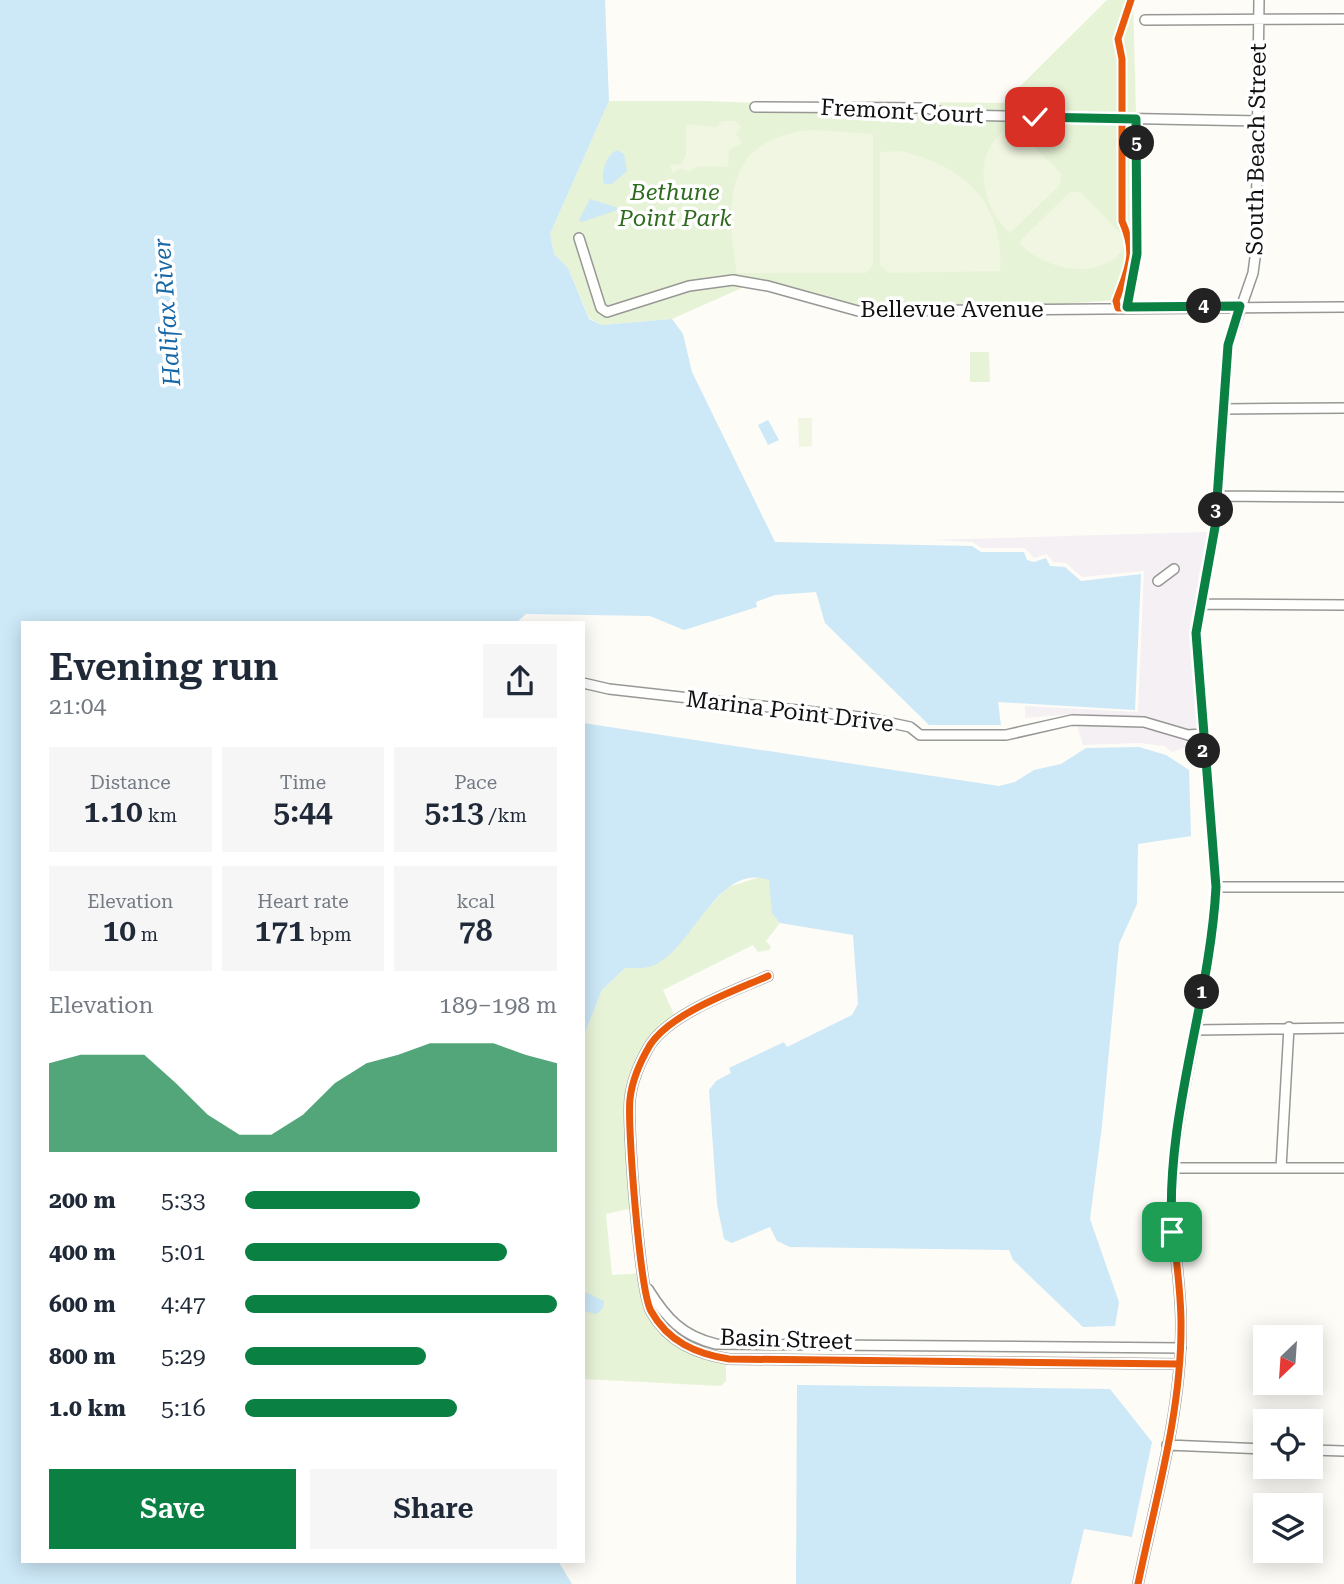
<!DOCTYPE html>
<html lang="en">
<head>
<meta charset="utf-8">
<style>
	body { margin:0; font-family:"Roboto Serif",serif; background:#f6f6f7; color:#1f2937; height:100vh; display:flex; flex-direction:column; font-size:26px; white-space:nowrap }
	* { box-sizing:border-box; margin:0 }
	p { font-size:23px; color:#747a83 }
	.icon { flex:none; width:38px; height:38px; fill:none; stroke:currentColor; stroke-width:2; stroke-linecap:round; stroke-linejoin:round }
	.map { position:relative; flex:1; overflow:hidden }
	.details { position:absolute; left:21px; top:621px; width:564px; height:942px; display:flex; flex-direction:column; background:#fff; border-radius:0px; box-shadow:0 4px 18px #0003 }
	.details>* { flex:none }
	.needle { width:46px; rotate:205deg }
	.tools { position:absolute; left:1253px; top:1325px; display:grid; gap:14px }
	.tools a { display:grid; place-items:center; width:70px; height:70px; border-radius:0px; background:#fff; box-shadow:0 4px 18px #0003; font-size:35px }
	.pin { position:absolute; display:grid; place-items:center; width:60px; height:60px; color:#fff; margin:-30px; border-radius:14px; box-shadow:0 4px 10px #0006 }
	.km { position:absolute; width:35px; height:35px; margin:-18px; border-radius:50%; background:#222; color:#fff; font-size:19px; line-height:35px; text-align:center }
	.round { display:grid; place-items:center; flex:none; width:74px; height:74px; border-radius:0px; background:#f6f6f7 }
	.summary { display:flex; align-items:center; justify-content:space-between; height:119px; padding:0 28px }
	h1 { font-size:38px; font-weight:600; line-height:52px }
	.figures { display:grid; grid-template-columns:repeat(3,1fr); gap:10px; height:119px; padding:7px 28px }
	.figures div { display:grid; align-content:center; border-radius:0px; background:#f6f6f7; text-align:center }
	.figures b { font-size:30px; font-weight:600 }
	.figures small { font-size:19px; font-weight:400 }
	.figures p { font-size:19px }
	.chart { height:196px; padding:14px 28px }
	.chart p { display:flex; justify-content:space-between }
	.chart svg { width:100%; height:126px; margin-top:7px; fill:#0b8043; opacity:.7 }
	.button { display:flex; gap:14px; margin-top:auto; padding:14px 28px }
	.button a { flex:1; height:80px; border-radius:0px; background:#0b8043; color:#fff; font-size:28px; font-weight:600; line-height:80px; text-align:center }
	.button a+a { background:#f6f6f7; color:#1f2937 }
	ul { padding:0 28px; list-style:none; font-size:23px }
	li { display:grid; grid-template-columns:112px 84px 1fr; align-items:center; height:52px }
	li i { height:18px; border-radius:9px; background:#0b8043 }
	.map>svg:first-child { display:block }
	.industrial { fill:#f5f0f3; fill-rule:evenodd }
	.green { fill:#e7f3d7 }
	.pitch { fill:#f0f6e1 }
	.water { fill:#cde8f7 }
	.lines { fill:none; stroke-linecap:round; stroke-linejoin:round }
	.minor-casing { stroke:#979795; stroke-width:12 }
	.minor { stroke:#fffffe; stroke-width:9 }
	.cycleway-casing { stroke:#fff; stroke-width:11 }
	.cycleway { stroke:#e8590c; stroke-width:7 }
	.route-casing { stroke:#fff; stroke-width:14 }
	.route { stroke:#0b8043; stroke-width:9 }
	.labels { text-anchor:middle; stroke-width:7; stroke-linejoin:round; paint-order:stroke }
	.street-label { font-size:23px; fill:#111; stroke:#fff }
	.park-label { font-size:23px; font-style:italic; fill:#2f6b1f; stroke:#fff }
	.water-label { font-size:24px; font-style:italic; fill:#1768a6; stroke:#fff }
</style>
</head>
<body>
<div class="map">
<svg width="1344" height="1584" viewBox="0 0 1344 1584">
	<rect width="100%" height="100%" fill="#fdfcf7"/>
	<path class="industrial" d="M 1208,532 L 1191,633 L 1197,730 L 1189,730 L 1145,717 L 1073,714 L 1025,718 L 1025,706 L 1138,712 L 1144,571 L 1082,577 L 1066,563 L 1053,562 L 1047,554 L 1034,558 L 1025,548 L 982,548 L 972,542 L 933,540 ZM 1175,563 L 1180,570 L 1156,587 L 1152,580 Z
		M 1077,725 L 1143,726 L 1186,739 L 1198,739 L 1198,744 L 1172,752 L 1165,746 L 1139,743 L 1083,745 Z"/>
	<path class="green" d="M 1107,0 L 1133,0 L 1136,114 L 955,110 L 927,103 L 818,101 L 1003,103 Z
		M 609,101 L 704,101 L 864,107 L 955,115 L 1136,119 L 1137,254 L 1126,267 L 1115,300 L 986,310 L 858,311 L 753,283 L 672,319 L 602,325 L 589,318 L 568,268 L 554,254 L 550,234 Z
		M 970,352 L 989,352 L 990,382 L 970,382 Z
		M 760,877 L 770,880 L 772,912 L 780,923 L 766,941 L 771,947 L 769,950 L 758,952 L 753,945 L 663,990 L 677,1021 L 652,1042 L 629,1102 L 637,1207 L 606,1214 L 612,1275 L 643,1273 L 649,1309 L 679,1343 L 726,1359 L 726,1381 L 721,1386 L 583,1379 L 583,1038 L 602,990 L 625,968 L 651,966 L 728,887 Z"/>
	<path class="pitch" d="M 722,121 L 735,121 L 741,126 L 736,135 L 742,143 L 729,150 L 728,167 L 696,166 L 690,172 L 680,168 L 673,173 L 670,165 L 681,164 L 686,156 L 686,124 L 717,127 Z
		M 1012,125 L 1061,173 L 1060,185 L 1010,233 C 979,205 970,149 1012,125 Z
		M 812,130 L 873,134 L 873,265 L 866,273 L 737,273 C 725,203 724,137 812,130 Z
		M 900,151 C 963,165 1005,203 1000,271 L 889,273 L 880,265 L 880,152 Z
		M 1070,192 L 1080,192 L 1127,240 C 1112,284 1042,272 1019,242 Z
		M 798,418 L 812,418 L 812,446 L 799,447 Z"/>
	<path class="water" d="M 0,0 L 605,0 L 609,101 L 550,234 L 554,254 L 568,268 L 589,319 L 602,325 L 672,319 L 683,334 L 692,372 L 775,542 L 972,546 L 981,552 L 1024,552 L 1027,560 L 1034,562 L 1046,558 L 1050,566 L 1065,567 L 1081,581 L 1141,574 L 1135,710 L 998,702 L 1001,725 L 929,725 L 825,623 L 816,592 L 775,595 L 756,602 L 757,607 L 684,630 L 650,616 L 526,614 L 516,623 L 23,623 L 23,1561 L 558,1561 L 572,1584 L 0,1584 Z
		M 617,150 L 624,154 L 627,171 L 612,184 L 604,184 C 600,173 607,154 617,150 Z
		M 590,199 L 616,207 L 617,210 L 582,222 L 579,220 Z
		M 768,420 L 779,440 L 768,445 L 758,425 Z
		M 583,723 L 999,786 L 1015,782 L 1034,770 L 1061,764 L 1086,748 L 1139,747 L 1166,755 L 1189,770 L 1191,836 L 1138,844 L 1137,904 L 1119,944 L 1102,1126 L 1090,1219 L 1119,1302 L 1115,1326 L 1083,1327 L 1013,1260 L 1009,1250 L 790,1247 L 777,1241 L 770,1227 L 732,1243 L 724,1239 L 717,1204 L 709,1090 L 716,1081 L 731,1073 L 729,1068 L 784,1042 L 787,1047 L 852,1015 L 858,1004 L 853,935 L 780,923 L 772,913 L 769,880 C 716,862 693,951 652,966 C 643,969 634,968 625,968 L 602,990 L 583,1038 Z
		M 583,1291 L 604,1301 L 603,1308 L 597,1314 L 583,1311 Z
		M 797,1385 L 1110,1389 L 1152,1442 L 1132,1537 L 1084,1529 L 1071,1584 L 796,1584 Z"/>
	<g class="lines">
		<g class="minor-casing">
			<path id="minor" d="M 1145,20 L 1344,19
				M 755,107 L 926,108 L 955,115 L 1259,121
				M 579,238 L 601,308 L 607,312 L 689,286 L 733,280 L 768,286 L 858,311 L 1344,307
				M 1127,307 L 1137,254 L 1136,119
				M 1224,409 L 1344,408
				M 1218,496 L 1344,497
				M 1158,581 L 1174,569
				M 1200,604 L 1344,605
				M 583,683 L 609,689 L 868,718 L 910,727 L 920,735 L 1006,735 L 1072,720 L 1144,722 L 1188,735 L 1202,734
				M 1216,887 L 1344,887
				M 768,976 C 734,991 671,1013 650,1045 C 640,1062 632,1080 630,1099 C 627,1125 640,1292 651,1311 C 668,1342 697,1354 729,1359 L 1179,1364
				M 1195,1030 L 1344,1028
				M 1173,1168 L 1344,1168
				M 1281,1168 L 1289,1027
				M 648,1289 C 666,1318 682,1336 716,1344 L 1181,1348
				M 1167,1445 L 1265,1449
				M 1311,1450 L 1344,1451
				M 1138,1584 C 1155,1501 1181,1414 1181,1328 C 1182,1275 1167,1223 1173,1169 C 1182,1074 1211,982 1216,887 L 1196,633 L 1215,527 L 1228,345 L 1253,273 L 1256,250 L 1259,0"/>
		</g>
		<use href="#minor" class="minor"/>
		<g class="cycleway-casing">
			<path id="cycleway" d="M 1131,0 L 1118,39 L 1122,59 L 1122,221 C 1137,255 1128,268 1116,301 L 1118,308 L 1240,306 L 1228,345 L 1215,527 L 1196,633 L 1216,887 C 1211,982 1182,1074 1173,1169 C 1167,1223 1182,1275 1181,1328 C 1181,1414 1155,1501 1138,1584
				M 768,976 C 734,991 671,1013 650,1045 C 640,1062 632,1080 630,1099 C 627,1125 640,1292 651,1311 C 668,1342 697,1354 729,1359 L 1179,1364"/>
		</g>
		<use href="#cycleway" class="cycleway"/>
	</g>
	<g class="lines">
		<g class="route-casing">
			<path id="route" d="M 1035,117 L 1136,119 L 1137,254 L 1127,307 L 1240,306 L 1228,345 L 1215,527 L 1196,633 L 1216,887 C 1210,1002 1165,1115 1172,1232"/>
		</g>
		<use href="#route" class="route"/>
	</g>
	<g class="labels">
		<g class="street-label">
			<text transform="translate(902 111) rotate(3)" y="8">Fremont Court</text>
			<text transform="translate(1256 149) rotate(-89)" y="8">South Beach Street</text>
			<text x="952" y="317">Bellevue Avenue</text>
			<text transform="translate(790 711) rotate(7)" y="8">Marina Point Drive</text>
			<text transform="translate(786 1339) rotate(2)" y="8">Basin Street</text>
		</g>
		<g class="park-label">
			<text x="675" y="200">Bethune<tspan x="675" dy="26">Point Park</tspan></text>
		</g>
		<g class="water-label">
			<text transform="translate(167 312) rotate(-94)" y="8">Halifax River</text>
		</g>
	</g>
</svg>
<div class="tools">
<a><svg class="needle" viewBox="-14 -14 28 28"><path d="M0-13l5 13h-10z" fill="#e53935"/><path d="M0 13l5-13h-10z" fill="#747a83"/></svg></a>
<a><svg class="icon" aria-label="locate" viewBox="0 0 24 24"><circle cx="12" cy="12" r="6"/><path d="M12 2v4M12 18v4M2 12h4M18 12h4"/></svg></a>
<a><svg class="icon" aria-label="layers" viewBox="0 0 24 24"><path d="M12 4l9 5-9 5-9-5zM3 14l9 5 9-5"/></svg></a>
</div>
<div class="pin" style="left:1172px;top:1232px;background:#1e9e55"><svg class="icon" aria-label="arrive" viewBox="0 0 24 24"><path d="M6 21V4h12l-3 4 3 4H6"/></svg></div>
<div class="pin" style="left:1035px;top:117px;background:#d93025"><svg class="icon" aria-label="check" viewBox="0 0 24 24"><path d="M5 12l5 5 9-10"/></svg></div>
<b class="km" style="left:1202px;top:992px">1</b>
<b class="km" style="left:1203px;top:751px">2</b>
<b class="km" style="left:1216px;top:510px">3</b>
<b class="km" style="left:1204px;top:306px">4</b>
<b class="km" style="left:1137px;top:143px">5</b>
<section class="details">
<div class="summary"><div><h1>Evening run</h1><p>21:04</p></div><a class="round"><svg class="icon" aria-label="share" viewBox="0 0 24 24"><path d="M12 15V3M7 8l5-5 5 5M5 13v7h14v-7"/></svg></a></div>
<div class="figures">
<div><p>Distance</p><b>1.10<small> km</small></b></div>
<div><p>Time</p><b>5:44</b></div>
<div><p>Pace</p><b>5:13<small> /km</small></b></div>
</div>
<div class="figures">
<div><p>Elevation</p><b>10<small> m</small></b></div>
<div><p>Heart rate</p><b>171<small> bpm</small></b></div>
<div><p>kcal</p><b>78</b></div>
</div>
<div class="chart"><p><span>Elevation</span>189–198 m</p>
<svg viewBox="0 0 160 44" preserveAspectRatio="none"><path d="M0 44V13L10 10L20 10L30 10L40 20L50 31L60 38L70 38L80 31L90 20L100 13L110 10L120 6L130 6L140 6L150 10L160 13V44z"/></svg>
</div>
<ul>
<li><b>200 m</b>5:33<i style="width:56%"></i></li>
<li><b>400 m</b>5:01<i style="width:84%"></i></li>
<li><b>600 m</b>4:47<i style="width:100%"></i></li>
<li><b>800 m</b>5:29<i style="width:58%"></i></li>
<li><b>1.0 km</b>5:16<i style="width:68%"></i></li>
</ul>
<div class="button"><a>Save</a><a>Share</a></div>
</section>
</div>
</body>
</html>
